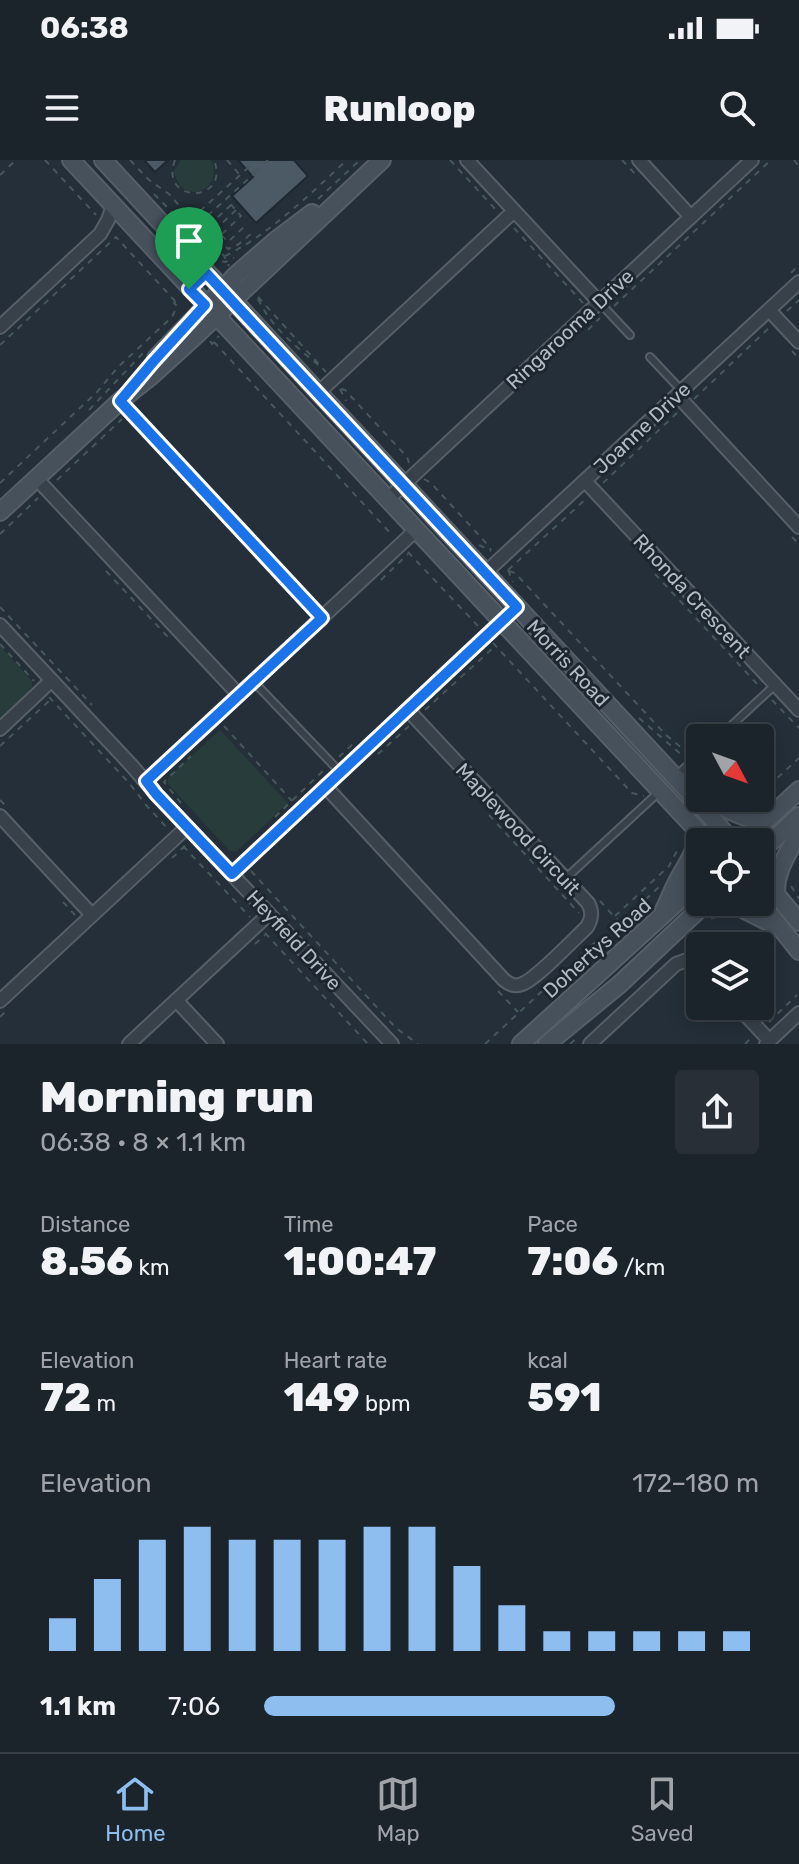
<!DOCTYPE html>
<html lang="en">
<head>
<meta charset="utf-8">
<style>
	body { margin:0; font-family:Rubik,sans-serif; background:#282f37; color:#f1f3f6; height:100vh; display:flex; flex-direction:column; font-size:30px; white-space:nowrap }
	* { box-sizing:border-box; margin:0 }
	p { font-size:26px; color:#a0a4a9 }
	.icon { flex:none; width:44px; height:44px; fill:none; stroke:currentColor; stroke-width:2; stroke-linecap:round; stroke-linejoin:round }
	.map { position:relative; height:884px; overflow:hidden }
	.side { display:flex; flex-direction:column; background:#1b232b; flex:1 }
	.side>* { flex:none }
	.needle { width:52px; rotate:131deg }
	.fabs { position:absolute; left:686px; top:564px; display:grid; gap:16px }
	.fabs a { display:grid; place-items:center; width:88px; height:88px; border-radius:8px; background:#1b232b; box-shadow:0 4px 20px #0003,0 0 0 2px #394047; font-size:40px }
	.pin { position:absolute; display:grid; place-items:center; width:68px; height:68px; color:#fff; margin:-82px -34px; border-radius:50% 50% 50% 0; rotate:-45deg; box-shadow:0 0 8px #0007 }
	.pin .icon { rotate:45deg }
	.round { display:grid; place-items:center; flex:none; width:84px; height:84px; border-radius:8px; background:#282f37 }
	.headline { display:flex; align-items:center; justify-content:space-between; height:136px; padding:0 40px }
	h1 { font-size:44px; font-weight:800; line-height:60px }
	.stats { display:grid; grid-template-columns:repeat(3,1fr); gap:12px; height:136px; padding:8px 40px }
	.stats div { display:grid; align-content:center }
	.stats b { font-size:40px; font-weight:800 }
	.stats small { font-size:22px; font-weight:400 }
	.stats p { font-size:22px }
	.chart { height:224px; padding:16px 40px }
	.chart p { display:flex; justify-content:space-between }
	.chart svg { width:100%; height:144px; margin-top:8px; stroke:#8ebeef; stroke-width:6 }
	ul { padding:0 40px; list-style:none; font-size:26px }
	li { display:grid; grid-template-columns:128px 96px 1fr; align-items:center; height:60px }
	li i { height:20px; border-radius:10px; background:#8ebeef }
	.status { display:flex; justify-content:space-between; align-items:center; height:56px; padding:0 40px; background:#1b232b; direction:ltr }
	.status svg { height:22px; fill:currentColor }
	header { display:flex; justify-content:space-between; align-items:center; height:104px; padding:0 40px; background:#1b232b; font-size:36px; font-weight:800 }
	.dock { display:flex; justify-content:space-around; align-items:center; height:112px; border-top:2px solid #394047; background:#1b232b; font-size:22px; color:#a0a4a9 }
	.dock a { display:grid; justify-items:center; gap:4px }
	.dock .active { color:#8ebeef }
	.map>svg:first-child { display:block }
	.green { fill:#273c3b }
	.building { fill:#4c5a65; stroke:#1f2830; stroke-width:2 }
	.lines { fill:none; stroke-linecap:round; stroke-linejoin:round }
	.lane-casing { stroke:#565f67; stroke-width:10 }
	.street-casing { stroke:#565f67; stroke-width:16 }
	.secondary-casing { stroke:#565f67; stroke-width:20 }
	.path { stroke:#465859; stroke-width:2; stroke-dasharray:6 6; stroke-linecap:butt }
	.lane { stroke:#38414a; stroke-width:6 }
	.street { stroke:#38414a; stroke-width:12 }
	.secondary { stroke:#46515c; stroke-width:16 }
	.route-casing { stroke:#fff; stroke-width:16 }
	.route { stroke:#1a73e8; stroke-width:10 }
	.labels { text-anchor:middle; stroke-width:6; stroke-linejoin:round; paint-order:stroke }
	.street-label { font-size:20px; fill:#b3bcc5; stroke:#1d262e }
</style>
</head>
<body>
<div class="status"><b>06:38</b><svg viewBox="0 0 49 12"><path d="M0 12V9h3v3zM5 12V6h3v6zM10 12V3h3v9zM15 12V0h3v12zM26 1h20v11H26zM47 4h2v5h-2z"/></svg></div>
<header><svg class="icon" aria-label="menu" viewBox="0 0 24 24"><path d="M4 6h16M4 12h16M4 18h16"/></svg>Runloop<svg class="icon" aria-label="search" viewBox="0 0 24 24"><circle cx="10" cy="10" r="6"/><path d="M15 15l6 6"/></svg></header>
<div class="map">
<svg width="799" height="884" viewBox="0 0 799 884">
	<rect width="100%" height="100%" fill="#242f39"/>
	<path class="green" d="M 181,0 L 211,0 C 226,32 179,47 174,11 Z
		M 0,486 L 32,521 L 32,528 L 0,558 Z
		M 220,570 L 288,643 L 237,691 L 230,691 L 168,624 L 168,618 Z"/>
	<path class="building" d="M 144,0 L 168,0 L 155,12 Z
		M 238,0 L 294,0 L 308,16 L 256,63 L 232,36 L 253,17 Z"/>
	<g class="lines">
		<g class="lane-casing">
			<path id="lane" d="M 600,143 L 630,175
				M 650,197 L 682,231
				M 254,522 L 340,612
				M 718,578 L 775,525
				M 677,615 L 700,594
				M 565,719 L 659,632"/>
		</g>
		<g class="street-casing">
			<path id="street" d="M 467,0 L 599,142
				M 639,0 L 691,57
				M 769,150 L 799,182
				M 0,167 L 100,74 L 108,60 L 113,46
				M 318,233 L 514,51
				M 677,235 L 799,367
				M 120,241 L 322,458
				M 36,318 L 239,535
				M 585,321 L 799,550
				M 388,339 L 752,0
				M 485,413 L 799,122
				M 0,465 L 132,606 L 156,634 L 392,884
				M 0,569 L 51,521
				M 146,621 L 416,370
				M 325,626 L 504,820 C 510,825 515,827 522,824 C 535,820 574,779 587,767 C 592,759 593,752 588,743 L 408,550
				M 0,656 L 92,755
				M 232,714 L 517,447
				M 176,840 L 217,884
				M 0,841 L 187,667
				M 737,846 L 769,880
				M 129,884 L 269,754
				M 590,884 L 676,804 L 687,800 L 700,806
				M 766,884 L 799,853"/>
		</g>
		<g class="secondary-casing">
			<path id="secondary" d="M 71,0 L 708,682
				M 103,0 L 688,631 L 733,682
				M 156,198 L 237,114 L 275,81 L 312,53
				M 0,352 L 120,241 L 150,217 L 194,177 L 382,0
				M 704,638 C 725,647 742,660 766,660
				M 743,682 L 799,630
				M 760,692 L 799,656
				M 760,715 L 799,762
				M 776,735 C 775,710 788,694 799,672
				M 729,742 L 774,765
				M 760,742 L 799,791
				M 664,750 C 669,740 673,729 678,720 C 687,703 697,691 698,671
				M 521,884 L 700,721
				M 547,884 L 620,824 L 707,742"/>
		</g>
		<path class="path" d="M 45,0 L 96,55
			M 130,0 L 149,20 L 169,34 L 224,96 L 229,106
			M 175,0 C 158,44 231,44 214,0
			M 227,0 L 239,14
			M 450,0 L 498,52
			M 622,0 L 637,16
			M 794,0 L 799,6
			M 255,12 L 268,0
			M 0,15 L 16,0
			M 154,34 L 220,101 L 225,102 L 234,98
			M 318,39 L 360,0
			M 231,45 L 207,67 L 228,89 L 239,84 L 252,73
			M 236,50 L 216,69 L 228,82 L 246,65
			M 191,59 L 249,7 L 255,13 L 196,66
			M 514,68 L 583,143
			M 222,74 L 241,56 L 227,40
			M 225,96 C 270,74 310,34 347,0
			M 791,113 L 799,105
			M 258,137 L 326,212
			M 258,139 C 271,167 297,188 321,207
			M 614,146 L 771,0
			M 787,151 L 799,140
			M 588,170 L 600,158
			M 210,181 L 212,184 L 219,176
			M 214,182 L 393,376
			M 0,185 L 116,77 L 175,141
			M 792,191 L 799,199
			M 340,229 L 346,241
			M 341,229 L 345,230 L 407,297 L 409,303
			M 694,239 L 771,166
			M 89,250 L 145,191
			M 424,319 L 431,323 L 487,384 L 491,390
			M 57,320 L 122,259
			M 0,323 L 97,232 L 118,207 L 172,157 L 177,146 L 174,143 L 180,138
			M 603,323 L 677,253
			M 0,374 L 38,338
			M 792,377 L 799,384
			M 479,385 L 491,391
			M 408,392 L 478,466
			M 508,410 L 587,338
			M 508,410 L 513,422
			M 106,411 L 168,477
			M 509,411 L 515,413 L 666,575 L 689,594
			M 655,414 L 759,526
			M 381,420 L 408,394
			M 0,447 L 92,545
			M 493,483 L 632,633 L 644,636
			M 0,484 L 34,521
			M 49,537 L 130,624 L 146,645 L 168,669
			M 772,540 L 799,568
			M 425,550 L 494,487
			M 639,558 L 683,596
			M 224,566 L 292,641
			M 0,586 L 49,541
			M 378,594 L 409,566
			M 339,597 L 355,582
			M 760,634 L 799,598
			M 0,640 L 5,645
			M 181,643 L 164,622 L 191,596
			M 749,644 L 755,638
			M 489,655 L 579,753
			M 275,657 L 325,609
			M 183,686 L 250,757
			M 172,698 L 188,683
			M 251,711 L 396,868 L 418,884
			M 791,726 L 799,739
			M 600,741 L 620,763
			M 63,742 L 75,755
			M 615,756 L 669,706 L 677,691 L 680,690
			M 711,758 L 724,756
			M 265,773 L 368,884
			M 255,784 L 265,775
			M 498,831 L 518,852
			M 0,857 L 6,851
			M 769,862 L 797,835
			M 485,884 L 593,784 L 613,770 L 659,727
			M 570,884 L 578,877
			M 745,884 L 752,877"/>
		<use href="#lane" class="lane"/>
		<use href="#street" class="street"/>
		<use href="#secondary" class="secondary"/>
	</g>
	<g class="lines">
		<g class="route-casing">
			<path id="route" d="M 206,113 L 517,447 L 232,714 L 156,634 L 146,621 L 322,458 L 120,241 L 153,202 L 205,145 L 189,129 Z"/>
		</g>
		<use href="#route" class="route"/>
	</g>
	<g class="labels">
		<g class="street-label">
			<text transform="translate(570 169) rotate(-43)" y="7">Ringarooma Drive</text>
			<text transform="translate(642 268) rotate(-43)" y="7">Joanne Drive</text>
			<text transform="translate(692 436) rotate(47)" y="7">Rhonda Crescent</text>
			<text transform="translate(568 503) rotate(47)" y="7">Morris Road</text>
			<text transform="translate(518 669) rotate(47)" y="7">Maplewood Circuit</text>
			<text transform="translate(294 780) rotate(47)" y="7">Heyfield Drive</text>
			<text transform="translate(597 788) rotate(-42)" y="7">Dohertys Road</text>
		</g>
	</g>
</svg>
<div class="fabs">
<a><svg class="needle" viewBox="-14 -14 28 28"><path d="M0-13l5 13h-10z" fill="#e53935"/><path d="M0 13l5-13h-10z" fill="#a0a4a9"/></svg></a>
<a><svg class="icon" aria-label="locate" viewBox="0 0 24 24"><circle cx="12" cy="12" r="6"/><path d="M12 2v4M12 18v4M2 12h4M18 12h4"/></svg></a>
<a><svg class="icon" aria-label="layers" viewBox="0 0 24 24"><path d="M12 4l9 5-9 5-9-5zM3 14l9 5 9-5"/></svg></a>
</div>
<div class="pin" style="left:189px;top:129px;background:#1e9e55"><svg class="icon" aria-label="arrive" viewBox="0 0 24 24"><path d="M6 21V4h12l-3 4 3 4H6"/></svg></div>
</div>
<section class="side">
<div class="headline"><div><h1>Morning run</h1><p>06:38 · 8 × 1.1 km</p></div><a class="round"><svg class="icon" aria-label="share" viewBox="0 0 24 24"><path d="M12 15V3M7 8l5-5 5 5M5 13v7h14v-7"/></svg></a></div>
<div class="stats">
<div><p>Distance</p><b>8.56<small> km</small></b></div>
<div><p>Time</p><b>1:00:47</b></div>
<div><p>Pace</p><b>7:06<small> /km</small></b></div>
</div>
<div class="stats">
<div><p>Elevation</p><b>72<small> m</small></b></div>
<div><p>Heart rate</p><b>149<small> bpm</small></b></div>
<div><p>kcal</p><b>591</b></div>
</div>
<div class="chart"><p><span>Elevation</span>172–180 m</p>
<svg viewBox="0 0 160 44" preserveAspectRatio="none"><path d="M5 44V34M15 44V22M25 44V10M35 44V6M45 44V10M55 44V10M65 44V10M75 44V6M85 44V6M95 44V18M105 44V30M115 44V38M125 44V38M135 44V38M145 44V38M155 44V38"/></svg>
</div>
<ul>
<li><b>1.1 km</b>7:06<i style="width:71%"></i></li>
</ul>
</section>
<nav class="dock">
<a class="active"><svg class="icon" aria-label="home" viewBox="0 0 24 24"><path d="M3 11l9-7 9 7M6 9v11h12V9"/></svg>Home</a>
<a><svg class="icon" aria-label="map" viewBox="0 0 24 24"><path d="M3 6l6-2 6 2 6-2v14l-6 2-6-2-6 2zM9 4v14M15 6v14"/></svg>Map</a>
<a><svg class="icon" aria-label="saved" viewBox="0 0 24 24"><path d="M7 4h10v16l-5-4-5 4z"/></svg>Saved</a>
</nav>
</body>
</html>
